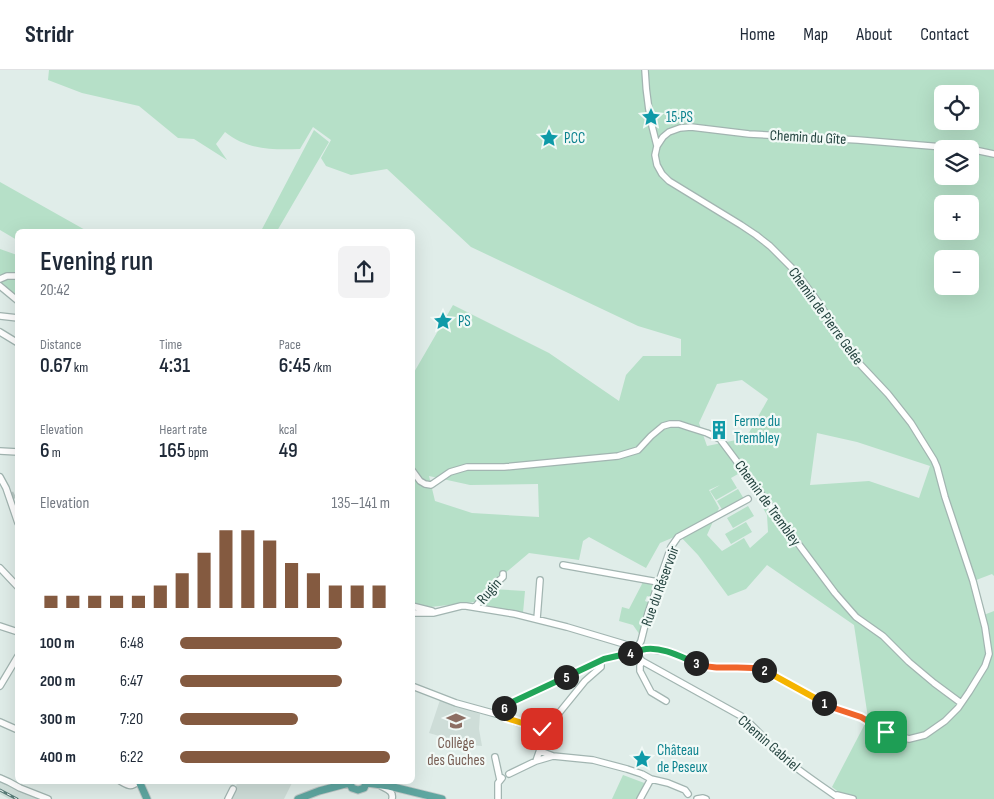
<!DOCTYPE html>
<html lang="en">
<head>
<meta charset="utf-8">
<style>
	body { margin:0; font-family:"Sofia Sans Condensed",sans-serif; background:#f2f2f3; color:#1f2937; height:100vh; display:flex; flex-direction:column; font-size:19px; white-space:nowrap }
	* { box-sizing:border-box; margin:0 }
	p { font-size:16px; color:#747a83 }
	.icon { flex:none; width:28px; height:28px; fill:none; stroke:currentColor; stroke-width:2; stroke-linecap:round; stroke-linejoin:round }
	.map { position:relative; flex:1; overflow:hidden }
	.sheet { position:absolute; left:15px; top:159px; width:400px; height:555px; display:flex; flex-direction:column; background:#fff; border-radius:8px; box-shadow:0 5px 20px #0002 }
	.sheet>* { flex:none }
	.buttons { position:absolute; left:934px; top:15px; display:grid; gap:10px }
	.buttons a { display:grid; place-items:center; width:45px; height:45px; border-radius:8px; background:#fff; box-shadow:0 5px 20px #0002; font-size:25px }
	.pin { position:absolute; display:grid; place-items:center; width:42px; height:42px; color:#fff; margin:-21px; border-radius:10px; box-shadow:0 2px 8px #0006 }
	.km { position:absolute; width:25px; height:25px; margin:-12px; border-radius:50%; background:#222; color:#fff; font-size:14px; line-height:25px; text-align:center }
	.round { display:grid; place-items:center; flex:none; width:52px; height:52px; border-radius:8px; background:#f2f2f3 }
	.head { display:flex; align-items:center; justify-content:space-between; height:85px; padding:0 25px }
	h1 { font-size:28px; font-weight:600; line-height:38px }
	.metrics { display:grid; grid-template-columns:repeat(3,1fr); gap:8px; height:85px; padding:5px 25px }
	.metrics div { display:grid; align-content:center }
	.metrics b { font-size:21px; font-weight:600 }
	.metrics small { font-size:14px; font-weight:400 }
	.metrics p { font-size:14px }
	.chart { height:140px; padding:10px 25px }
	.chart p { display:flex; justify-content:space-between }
	.chart svg { width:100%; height:90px; margin-top:5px; stroke:#845a40; stroke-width:6 }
	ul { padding:0 25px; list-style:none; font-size:16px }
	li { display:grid; grid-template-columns:80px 60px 1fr; align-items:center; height:38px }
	li i { height:12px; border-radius:6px; background:#845a40 }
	header { display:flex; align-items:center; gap:30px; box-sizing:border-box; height:70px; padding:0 25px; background:#fff; border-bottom:1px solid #e0e1e3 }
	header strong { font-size:24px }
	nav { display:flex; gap:28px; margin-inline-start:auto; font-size:18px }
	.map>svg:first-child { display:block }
	.built { fill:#ceddd8 }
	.green { fill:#b6e0c8; fill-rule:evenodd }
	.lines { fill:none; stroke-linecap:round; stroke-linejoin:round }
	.major-tunnel { stroke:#b9cac6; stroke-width:7; stroke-dasharray:7 3.5; stroke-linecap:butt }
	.minor-casing { stroke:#a2b5b1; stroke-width:8 }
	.major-casing { stroke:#c0c9c8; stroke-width:9 }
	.minor { stroke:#fff; stroke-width:5.5 }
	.major { stroke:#5fa7a1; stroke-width:7 }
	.rail-casing { stroke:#597b77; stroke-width:3 }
	.rail { stroke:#f1f9f6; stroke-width:1; stroke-dasharray:4; stroke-linecap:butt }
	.split-1-casing { stroke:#fff; stroke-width:10 }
	.split-2-casing { stroke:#fff; stroke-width:10 }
	.split-3-casing { stroke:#fff; stroke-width:10 }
	.split-4-casing { stroke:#fff; stroke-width:10 }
	.split-5-casing { stroke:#fff; stroke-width:10 }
	.split-6-casing { stroke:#fff; stroke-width:10 }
	.split-7-casing { stroke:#fff; stroke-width:10 }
	.split-1 { stroke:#f0652b; stroke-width:6 }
	.split-2 { stroke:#f5b400; stroke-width:6 }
	.split-3 { stroke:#f0652b; stroke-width:6 }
	.split-4 { stroke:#22a559; stroke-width:6 }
	.split-5 { stroke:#22a559; stroke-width:6 }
	.split-6 { stroke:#22a559; stroke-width:6 }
	.split-7 { stroke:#f5b400; stroke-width:6 }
	.labels { text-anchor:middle; stroke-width:4.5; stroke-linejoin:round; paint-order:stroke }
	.culture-label { font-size:15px; fill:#0d838f; stroke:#f1f9f6; text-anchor:start }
	.street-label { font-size:15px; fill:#1f3f3b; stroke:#f1f9f6 }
	.education-label { font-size:15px; fill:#785e54; stroke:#f1f9f6 }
</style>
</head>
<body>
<header>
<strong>Stridr</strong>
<nav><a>Home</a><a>Map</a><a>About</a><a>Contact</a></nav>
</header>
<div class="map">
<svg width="994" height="729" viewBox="0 0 994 729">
	<rect width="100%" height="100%" fill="#e0ede9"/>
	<path class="built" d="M 440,630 L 480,644 L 479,659 L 482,676 L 470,675 L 429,663 Z
		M 0,708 L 48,729 L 9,729 L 0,724 Z
		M 238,711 L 293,711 L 284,729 L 231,729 Z"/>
	<path class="green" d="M 49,0 L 994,0 L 994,506 L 992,504 L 971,512 L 981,546 L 994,541 L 994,729 L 848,729 L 832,717 L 868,648 L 854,555 L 767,495 L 746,519 L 728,526 L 698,485 L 679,465 L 660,473 L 646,498 L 589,467 L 583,471 L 579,490 L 529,483 L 490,516 L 475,532 L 413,539 L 413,304 L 453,235 L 549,283 L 619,331 L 626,305 L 643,286 L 681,286 L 681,269 L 638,256 L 471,177 L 387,99 L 351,105 L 326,96 L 321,88 L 331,70 L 313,57 L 300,79 C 273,80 247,80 225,62 L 216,74 L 227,90 L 194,69 L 178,68 L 139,36 L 82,23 L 48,10 ZM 942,24 L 970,24 L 970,51 L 942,51 ZM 942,79 L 970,79 L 970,106 L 942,106 ZM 942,134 L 970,134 L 970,161 L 942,161 ZM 942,189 L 970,189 L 970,216 L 942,216 ZM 742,310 L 768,329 L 746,368 L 707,376 L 699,353 L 717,314 ZM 817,363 L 857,372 L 930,396 L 919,428 L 869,411 L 810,415 ZM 738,404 L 749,414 L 767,445 L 768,462 L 750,478 L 744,468 L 722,481 L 707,465 L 719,438 L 709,420 L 720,415 L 710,421 L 716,430 L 737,418 L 731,408 ZM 429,406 L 470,415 L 538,414 L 539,447 L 472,443 L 435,431 Z
		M 314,60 L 329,72 L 277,161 L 261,161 Z
		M 0,112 L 87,161 L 18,161 L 17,170 L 0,160 Z
		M 0,179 L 17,185 L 17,230 L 0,219 Z
		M 738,419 L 744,429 L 723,441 L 717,431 Z
		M 748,436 L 754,446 L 733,458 L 727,448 Z
		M 746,452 L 752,462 L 731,474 L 725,464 Z
		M 643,512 L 652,514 L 655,516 L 652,525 L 651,525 L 650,527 L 647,526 L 645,531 L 650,533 L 640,565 L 633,555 L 619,551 L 622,537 L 629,539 Z
		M 491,519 L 525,521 L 523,543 L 481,535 Z
		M 623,705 L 647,714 L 638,729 L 612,729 Z"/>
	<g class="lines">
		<path class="major-tunnel" d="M 10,423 L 18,439"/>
		<g class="minor-casing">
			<path id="minor" d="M 645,0 C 646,26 650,51 657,76
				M 970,79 L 994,84
				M 0,209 L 7,206 L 18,206
				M 0,216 L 18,231
				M 0,246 L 18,248
				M 0,262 L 18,273
				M 0,381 L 18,382
				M 412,400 L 420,411 L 425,414 L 431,415 L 450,402 L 467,397 L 504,397 L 618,386 L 638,380 L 651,366 L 663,356 L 670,354 L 679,354 L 688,357 L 707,363 L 720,369 L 835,523 L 856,547 L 883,566 L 909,592 L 934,613 L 961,633
				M 0,407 L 6,418 L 18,453
				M 563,495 L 658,512
				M 0,498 L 18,517
				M 412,536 L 432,541
				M 475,537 L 493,516 L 503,507 L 503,504
				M 412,543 L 433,543 L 461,536 L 466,536 L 515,544 L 567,557 L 624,574 L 635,582 L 642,591 L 741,646 C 757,658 768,674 783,687 C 801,703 821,715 840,729
				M 537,549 L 540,510
				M 0,556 L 18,562
				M 635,582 L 641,571 L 648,543 L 671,477 L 678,467 L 748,429
				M 642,591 L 640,596 L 640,601 L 651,622 L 666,631
				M 0,616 L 18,586
				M 412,616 L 456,633 L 496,644 L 502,643
				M 502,643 L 504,638 L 509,634 L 604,589 L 646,579 L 663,581 L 678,585 L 701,595 L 712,597 L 752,597 L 763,600 L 831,637 L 861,647 L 886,662 L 909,669 L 925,665 L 945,651 L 958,638 L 969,622 L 985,596 L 989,584 L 985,557 L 973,511 L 945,427 L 937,397 L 934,390 L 911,353 L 888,324 L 857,291 L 818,232 L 795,201 L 770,176 L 756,165 L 741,155 L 669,111 L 662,104 L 657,95 L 655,85 L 657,76 L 663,67 L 669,62 L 680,58 L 691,57 L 749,64 L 858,70 L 967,79
				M 502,643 C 512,656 533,653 546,662
				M 0,652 L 18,660
				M 540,681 L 553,686 L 593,690 L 627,699 L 642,704 L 651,709 L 668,713 L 685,720 L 688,724
				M 495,687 L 500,710
				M 536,691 L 546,662 L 559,643 L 585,611 L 601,597 L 601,594
				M 509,704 L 536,691 L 553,686
				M 0,708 L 9,712 L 20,718 L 48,729
				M 120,711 C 129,716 130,718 139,711
				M 381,716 C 386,719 394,721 392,729
				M 837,725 L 853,729
				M 228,729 L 233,719
				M 498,729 L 498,713 L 502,708
				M 640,729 L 651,709
				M 697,729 L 703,728 L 706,729"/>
		</g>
		<g class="major-casing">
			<path id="major" d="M 139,711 L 147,729
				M 349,711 L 352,718 L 358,720 L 364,718 L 367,711
				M 367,713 L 389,716 L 442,729
				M 298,729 L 319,721 L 349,713"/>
		</g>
		<use href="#minor" class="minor"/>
		<use href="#major" class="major"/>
		<g class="rail-casing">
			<path id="rail" d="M 0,720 L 17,729"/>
		</g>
		<use href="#rail" class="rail"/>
	</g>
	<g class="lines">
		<g class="split-1-casing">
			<path id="split-1" d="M 824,633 L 831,637 L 861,647 L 886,662"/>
		</g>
		<g class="split-2-casing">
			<path id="split-2" d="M 764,600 L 824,633"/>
		</g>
		<g class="split-3-casing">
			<path id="split-3" d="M 696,593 C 717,602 742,594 764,600"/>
		</g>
		<g class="split-4-casing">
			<path id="split-4" d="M 630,583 C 635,582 640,580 646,579 C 663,577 681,587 696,593"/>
		</g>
		<g class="split-5-casing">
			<path id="split-5" d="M 566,607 L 604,589 L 630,583"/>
		</g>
		<g class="split-6-casing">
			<path id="split-6" d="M 504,638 L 508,634 L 566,607"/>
		</g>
		<g class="split-7-casing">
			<path id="split-7" d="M 504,638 L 502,643 L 506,648 L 542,659"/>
		</g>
		<use href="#split-1" class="split-1"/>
		<use href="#split-2" class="split-2"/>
		<use href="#split-3" class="split-3"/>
		<use href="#split-4" class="split-4"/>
		<use href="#split-5" class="split-5"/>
		<use href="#split-6" class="split-6"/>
		<use href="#split-7" class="split-7"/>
	</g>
	<defs>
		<g id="sight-bare" transform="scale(1.5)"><path d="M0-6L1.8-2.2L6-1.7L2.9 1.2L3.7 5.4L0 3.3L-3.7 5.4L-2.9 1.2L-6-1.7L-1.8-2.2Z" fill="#0f9aa8" stroke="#f1f9f6" stroke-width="2.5" paint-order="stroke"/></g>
		<g id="building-bare" transform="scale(1.5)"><path d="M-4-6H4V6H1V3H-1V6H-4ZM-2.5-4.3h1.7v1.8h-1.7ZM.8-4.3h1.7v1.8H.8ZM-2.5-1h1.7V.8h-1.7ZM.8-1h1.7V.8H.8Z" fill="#0f9aa8" stroke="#f1f9f6" stroke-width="2.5" paint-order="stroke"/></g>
		<g id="school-bare" transform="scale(1.5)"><path d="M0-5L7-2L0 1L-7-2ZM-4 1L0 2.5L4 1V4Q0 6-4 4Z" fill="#8d6e63" stroke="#f1f9f6" stroke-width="2.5" paint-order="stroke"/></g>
	</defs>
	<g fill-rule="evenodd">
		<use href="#sight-bare" x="651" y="47"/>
		<use href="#sight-bare" x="549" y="68"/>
		<use href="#sight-bare" x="443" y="251"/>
		<use href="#building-bare" x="719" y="360"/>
		<use href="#school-bare" x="456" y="651"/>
		<use href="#sight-bare" x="642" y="689"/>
	</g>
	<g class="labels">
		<g class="culture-label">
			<text x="666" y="52">15·PS</text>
			<text x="564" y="73">P.CC</text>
			<text x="458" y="256">PS</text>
			<text x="734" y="356">Ferme du<tspan x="734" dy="17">Trembley</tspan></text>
			<text x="657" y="685">Château<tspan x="657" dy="17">de Peseux</tspan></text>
		</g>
		<g class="street-label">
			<text transform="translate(808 67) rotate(3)" y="5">Chemin du Gîte</text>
			<text transform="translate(826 246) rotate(54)" y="5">Chemin de Pierre Gelée</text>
			<text transform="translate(768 433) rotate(54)" y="5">Chemin de Trembley</text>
			<text transform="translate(660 516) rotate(-70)" y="5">Rue du Réservoir</text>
			<text transform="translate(489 521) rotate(-49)" y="5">Rugin</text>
			<text transform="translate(769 673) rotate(41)" y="5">Chemin Gabriel</text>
		</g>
		<g class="education-label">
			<text x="456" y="678">Collège<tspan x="456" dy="17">des Guches</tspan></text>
		</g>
	</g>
</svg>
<div class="buttons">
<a><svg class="icon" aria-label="locate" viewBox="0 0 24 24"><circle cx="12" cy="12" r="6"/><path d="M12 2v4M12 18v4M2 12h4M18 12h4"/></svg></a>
<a><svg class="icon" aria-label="layers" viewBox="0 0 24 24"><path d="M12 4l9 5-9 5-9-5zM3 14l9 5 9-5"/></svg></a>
<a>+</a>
<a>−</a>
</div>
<div class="pin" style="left:886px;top:662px;background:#1e9e55"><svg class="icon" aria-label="arrive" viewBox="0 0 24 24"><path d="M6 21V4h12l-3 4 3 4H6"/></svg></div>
<div class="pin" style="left:542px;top:659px;background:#d93025"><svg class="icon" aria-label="check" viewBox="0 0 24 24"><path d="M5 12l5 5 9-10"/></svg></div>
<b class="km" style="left:824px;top:633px">1</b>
<b class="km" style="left:764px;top:600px">2</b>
<b class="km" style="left:696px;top:593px">3</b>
<b class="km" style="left:630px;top:583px">4</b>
<b class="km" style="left:566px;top:607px">5</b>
<b class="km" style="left:504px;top:638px">6</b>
<section class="sheet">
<div class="head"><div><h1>Evening run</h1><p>20:42</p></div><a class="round"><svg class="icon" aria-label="share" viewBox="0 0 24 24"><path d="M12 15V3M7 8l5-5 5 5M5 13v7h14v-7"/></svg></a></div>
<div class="metrics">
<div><p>Distance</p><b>0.67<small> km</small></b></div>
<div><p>Time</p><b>4:31</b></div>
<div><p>Pace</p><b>6:45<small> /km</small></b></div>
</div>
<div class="metrics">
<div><p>Elevation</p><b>6<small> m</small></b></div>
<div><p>Heart rate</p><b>165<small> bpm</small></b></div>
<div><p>kcal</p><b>49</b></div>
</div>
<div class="chart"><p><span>Elevation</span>135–141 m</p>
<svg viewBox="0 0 160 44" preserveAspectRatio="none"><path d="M5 44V38M15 44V38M25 44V38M35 44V38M45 44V38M55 44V33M65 44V27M75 44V17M85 44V6M95 44V6M105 44V11M115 44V22M125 44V27M135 44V33M145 44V33M155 44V33"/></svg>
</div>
<ul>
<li><b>100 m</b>6:48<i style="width:77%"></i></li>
<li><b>200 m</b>6:47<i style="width:77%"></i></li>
<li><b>300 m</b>7:20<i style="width:56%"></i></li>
<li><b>400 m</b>6:22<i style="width:100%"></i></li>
</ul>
</section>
</div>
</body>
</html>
